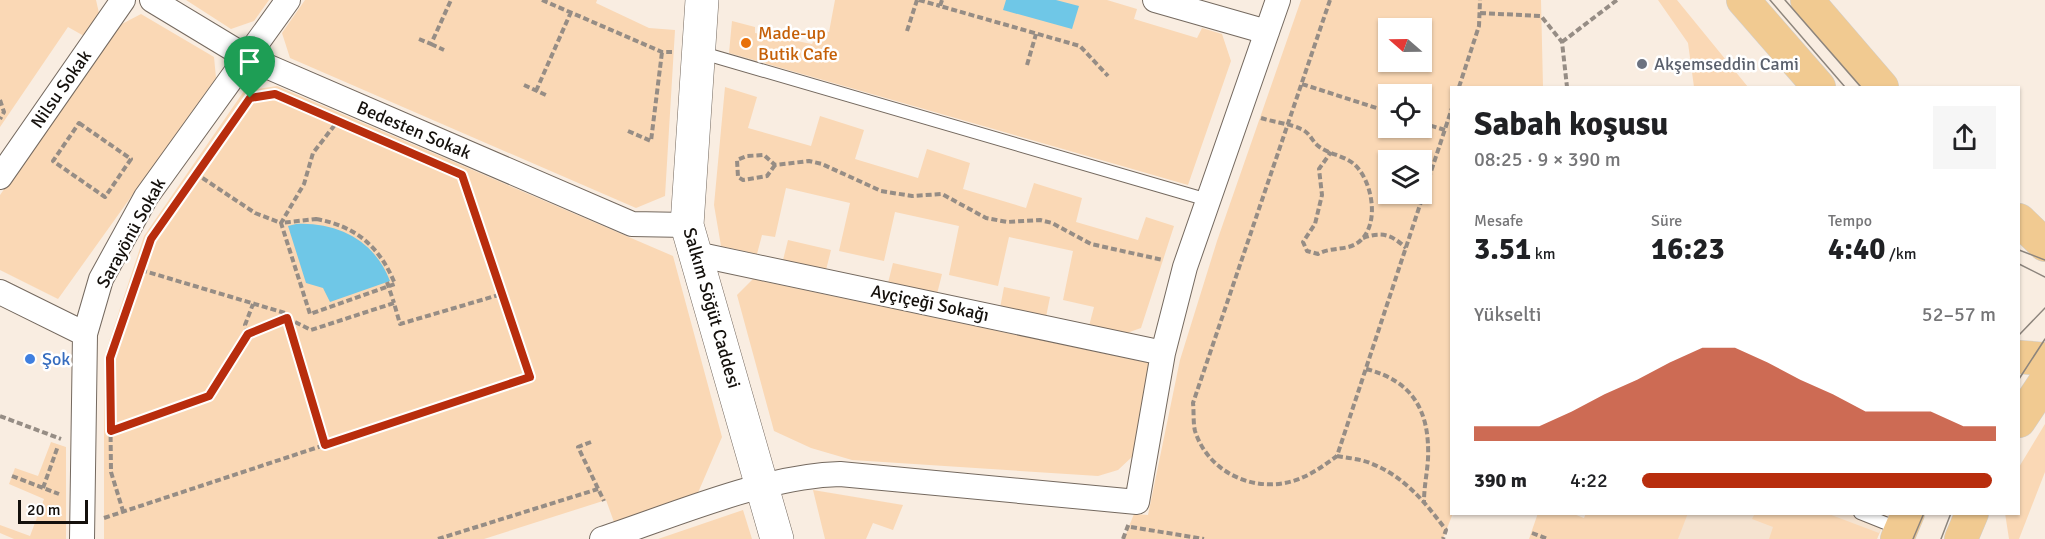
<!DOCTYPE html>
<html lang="tr">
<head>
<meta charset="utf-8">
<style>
	body { margin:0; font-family:Signika,sans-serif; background:#f6f6f6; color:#202124; height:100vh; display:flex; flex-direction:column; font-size:22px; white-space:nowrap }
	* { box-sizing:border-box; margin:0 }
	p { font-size:20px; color:#757577 }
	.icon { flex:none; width:33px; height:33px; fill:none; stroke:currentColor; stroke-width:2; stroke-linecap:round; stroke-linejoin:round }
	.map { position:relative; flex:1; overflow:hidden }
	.details { position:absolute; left:1450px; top:86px; width:570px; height:429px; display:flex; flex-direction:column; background:#fff; border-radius:0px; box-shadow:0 2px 4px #0004 }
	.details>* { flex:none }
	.needle { width:39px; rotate:290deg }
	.controls { position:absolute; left:1378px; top:18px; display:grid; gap:12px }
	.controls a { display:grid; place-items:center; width:54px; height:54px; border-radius:0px; background:#fff; box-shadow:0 2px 4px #0004; font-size:30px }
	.scale { position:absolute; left:18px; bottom:15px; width:70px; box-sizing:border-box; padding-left:6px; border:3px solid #14100c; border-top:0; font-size:16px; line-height:21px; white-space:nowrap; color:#14100c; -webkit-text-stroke:4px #fff; paint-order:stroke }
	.pin { position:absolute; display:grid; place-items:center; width:51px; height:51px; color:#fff; margin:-62px -26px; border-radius:50% 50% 50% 0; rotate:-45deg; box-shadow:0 0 6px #0007 }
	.pin .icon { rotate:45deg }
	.round { display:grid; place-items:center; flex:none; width:63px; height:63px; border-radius:0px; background:#f6f6f6 }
	.overview { display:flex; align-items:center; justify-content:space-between; height:102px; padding:0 24px }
	h1 { font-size:33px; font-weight:800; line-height:45px }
	.figures { display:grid; grid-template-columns:repeat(3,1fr); gap:9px; height:102px; padding:6px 24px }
	.figures div { display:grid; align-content:center }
	.figures b { font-size:30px; font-weight:800 }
	.figures small { font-size:16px; font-weight:400 }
	.figures p { font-size:16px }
	.chart { height:168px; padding:12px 24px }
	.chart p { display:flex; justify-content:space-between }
	.chart svg { width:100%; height:108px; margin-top:6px; fill:#b82d0d; opacity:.7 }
	ul { padding:0 24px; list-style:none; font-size:20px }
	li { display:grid; grid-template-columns:96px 72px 1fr; align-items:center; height:45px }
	li i { height:15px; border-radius:8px; background:#b82d0d }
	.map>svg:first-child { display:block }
	.built { fill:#f5e3d0 }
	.green { fill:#fad8b5; fill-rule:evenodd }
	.water { fill:#6fc7e7 }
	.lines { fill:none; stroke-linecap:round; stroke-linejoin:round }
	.lane-casing { stroke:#74695f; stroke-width:14 }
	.street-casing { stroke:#74695f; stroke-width:26 }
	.secondary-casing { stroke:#74695f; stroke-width:34 }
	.primary-casing { stroke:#d0cfce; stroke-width:34 }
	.path { stroke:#968d85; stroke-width:4; stroke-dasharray:6 3; stroke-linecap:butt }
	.lane { stroke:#fff; stroke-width:12 }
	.street { stroke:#fff; stroke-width:24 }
	.secondary { stroke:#fff; stroke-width:33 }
	.primary { stroke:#f1ca91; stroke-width:33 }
	.tram { stroke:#8d857d; stroke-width:1.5 }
	.route-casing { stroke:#fff; stroke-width:12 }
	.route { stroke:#b82d0d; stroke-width:8 }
	.food-dot { fill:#e8710a; stroke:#fff; stroke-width:2 }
	.worship-dot { fill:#6b7280; stroke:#fff; stroke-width:2 }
	.shop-dot { fill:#3f7fe0; stroke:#fff; stroke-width:2 }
	.labels { text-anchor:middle; stroke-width:5; stroke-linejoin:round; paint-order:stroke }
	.food-label { font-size:18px; fill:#c56008; stroke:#fff; text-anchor:start }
	.worship-label { font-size:18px; fill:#5b616d; stroke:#fff; text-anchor:start }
	.street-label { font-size:18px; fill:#14100c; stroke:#fff }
	.shop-label { font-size:18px; fill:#366cbe; stroke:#fff; text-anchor:start }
</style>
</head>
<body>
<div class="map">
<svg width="2045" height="539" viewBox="0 0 2045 539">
	<rect width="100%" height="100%" fill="#f9ede1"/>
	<path class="built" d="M 1596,513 L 1887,513 L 1877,539 L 1593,539 Z"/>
	<path class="green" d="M 0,0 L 96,0 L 99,13 L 84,36 L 68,27 L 0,127 Z
		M 186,0 L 269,0 L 254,21 L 231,29 Z
		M 305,0 L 597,0 L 596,3 L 649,28 L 675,30 L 665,196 L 636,208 L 290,58 L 282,33 Z
		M 835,0 L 1107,0 L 1137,9 L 1134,19 L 1197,38 L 1202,28 L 1222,34 L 1231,61 L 1188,185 L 729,53 L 732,21 L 755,27 L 755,33 L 812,44 L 814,40 L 820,41 L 823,31 L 829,32 Z
		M 1301,0 L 1541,0 L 1543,87 L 1452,87 L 1453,513 L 1443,539 L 1124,539 L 1134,514 L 1148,515 L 1180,360 L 1217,241 ZM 1422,28 L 1422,62 L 1389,62 L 1389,28 ZM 1422,94 L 1422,128 L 1389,128 L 1389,94 ZM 1389,160 L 1422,160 L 1422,194 L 1389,194 Z
		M 1658,0 L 1677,0 L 1748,87 L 1694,87 L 1688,43 Z
		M 141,14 L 214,57 L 216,78 L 58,299 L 0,270 L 0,195 L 118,26 Z
		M 277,86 L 673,256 L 722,437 L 697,495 L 614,522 L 606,500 L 484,539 L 104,539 L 104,357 L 144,236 L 244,91 Z
		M 725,87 L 757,97 L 748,128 L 811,146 L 820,116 L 864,130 L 855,159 L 918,178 L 927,149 L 970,163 L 963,189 L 1026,208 L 1034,183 L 1082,198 L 1076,222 L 1138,240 L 1146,217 L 1174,226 L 1141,328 L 1124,334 L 1089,326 L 1094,307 L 1063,300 L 1073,251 L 1009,237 L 998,286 L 949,275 L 959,226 L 895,212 L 884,261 L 839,251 L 850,203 L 786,188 L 775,237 L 762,235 L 757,254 L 721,246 L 714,205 Z
		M 788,240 L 831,250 L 826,270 L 783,260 Z
		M 893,263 L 942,274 L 937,294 L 888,283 Z
		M 753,279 L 1149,363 L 1133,456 L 1118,470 L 1098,476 L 852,460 L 811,448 L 774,431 L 737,295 Z
		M 1004,287 L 1050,297 L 1046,317 L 1000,308 Z
		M 2045,424 L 2045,472 L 2019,539 L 2009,539 L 2005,513 L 2019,513 L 2019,467 Z
		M 51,442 L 66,447 L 66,539 L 14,539 L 0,533 L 0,525 L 30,536 L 44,499 L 9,484 L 15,468 L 38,476 Z
		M 813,490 L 903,505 L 893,530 L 873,523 L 866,539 L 825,539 Z
		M 743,510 L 752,539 L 658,539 Z
		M 1538,513 L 1571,513 L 1584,518 L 1586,513 L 1688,513 L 1678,539 L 1529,539 Z
		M 1755,513 L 1826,513 L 1879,533 L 1888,513 L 1877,539 L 1769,539 L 1773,527 L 1752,519 Z"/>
	<path class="water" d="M 1006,0 L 1056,0 L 1079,6 L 1072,29 L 1003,10 Z
		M 296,224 C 338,222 375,241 390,281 L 330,302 L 323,288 L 306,283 L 288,226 Z"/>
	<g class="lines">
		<g class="lane-casing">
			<path id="lane" d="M 699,52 L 1208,200
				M 1860,513 L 1900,529"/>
		</g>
		<g class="street-casing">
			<path id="street" d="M 152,0 L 248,58 L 632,224 L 687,225
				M 1155,0 L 1267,32
				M 0,177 L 123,0
				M 696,254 L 1163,353
				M 0,292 L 85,334
				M 82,539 L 85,334 L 101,279 L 146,197 L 288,0
				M 602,539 C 675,515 764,476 840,474 L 1137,502 L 1163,353 L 1185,267 L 1278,0"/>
		</g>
		<g class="secondary-casing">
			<path id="secondary" d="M 702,0 L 687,225 L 777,539"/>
		</g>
		<g class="primary-casing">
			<path id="primary" d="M 1743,0 L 1819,87
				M 1807,0 L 1882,87
				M 2019,220 L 2045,245
				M 2019,357 L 2045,359
				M 2019,421 L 2045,382
				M 1897,539 L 1908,513
				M 1961,539 L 1972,513"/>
		</g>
		<path class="path" d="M 542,0 L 662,52 L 672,52
			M 919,0 L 940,6
			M 942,0 L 940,6 L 1080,46 L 1108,76
			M 1330,0 L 1193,403 C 1194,412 1193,423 1195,431 C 1208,472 1253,493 1293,481 C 1310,476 1323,466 1337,456 L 1452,108
			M 1480,13 L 1541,16 L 1562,42 L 1567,87
			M 907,31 L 917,0
			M 419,39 L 431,44 L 451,0
			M 1562,42 L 1617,0
			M 431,44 L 444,50
			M 1027,65 L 1036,34
			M 1302,84 L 1389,112
			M 524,85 L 548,96
			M 1459,87 L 1479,26 L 1480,0
			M 536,91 L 571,12
			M 0,100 L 4,112 L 0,119
			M 1261,118 C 1273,122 1291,124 1301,129 C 1309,132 1311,139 1317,145 C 1327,154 1343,155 1354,164 C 1372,180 1380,222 1361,240 C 1349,252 1332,246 1318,254 L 1307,251 L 1303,242 L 1315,224 L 1322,195 L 1319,169 L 1331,152
			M 79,123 L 131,159 L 105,197 L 53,161 Z
			M 1422,123 L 1445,130
			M 628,131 L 651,141 L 662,52
			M 775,165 L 767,176 L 743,180 L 738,177 L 737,160 L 747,156 L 764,155 L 775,165 L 809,161 L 822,164 L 881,191 L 912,196 L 942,194 L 986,218 L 1007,222 L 1040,220 L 1052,223 L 1091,244 L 1163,260
			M 195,173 L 255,213 L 281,223 L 304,184 L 313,153 L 337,122
			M 316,219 C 356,226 380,247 395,284 L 310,314 L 281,223 Z
			M 158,229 L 250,97 L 271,94
			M 1363,238 C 1382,231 1392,235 1406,248
			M 387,282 L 394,303
			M 287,318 L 311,330 L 394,303 L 400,324 L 502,294
			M 287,319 L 325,445
			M 248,334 L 245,325 L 253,304
			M 110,360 L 141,270
			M 1366,369 C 1413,381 1430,411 1428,459 C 1427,474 1424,487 1424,502
			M 110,382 L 111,472 L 123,511
			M 0,416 L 61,439
			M 111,431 L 209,396 L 248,334 L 287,318 L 285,313 L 141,270 L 149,246
			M 591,442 L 578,447 L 604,501
			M 1337,456 C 1348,458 1360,459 1370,463 C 1404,476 1425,502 1446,530 L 1443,539
			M 12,476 L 59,494
			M 43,488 L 58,446
			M 104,518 L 530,377 L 462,176
			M 1131,527 L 1204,539
			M 1532,533 L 1548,539
			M 438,539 L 598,489
			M 1123,539 L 1129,523"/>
		<use href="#lane" class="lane"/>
		<use href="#street" class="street"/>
		<use href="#secondary" class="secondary"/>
		<use href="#primary" class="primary"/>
		<path class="tram" d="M 1770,0 L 1845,87
			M 1785,0 L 1861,87
			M 2019,250 L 2045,260
			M 2019,264 L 2045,277
			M 2019,302 L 2019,344
			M 2019,335 L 2045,308
			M 2019,379 L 2045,339
			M 1913,539 L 1924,513
			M 1941,539 L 1951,513"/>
	</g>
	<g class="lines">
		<g class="route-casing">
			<path id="route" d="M 275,94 L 462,175 L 530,377 L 325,445 L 287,318 L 248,334 L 209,396 L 111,431 L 110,358 L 151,239 L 250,98 Z"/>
		</g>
		<use href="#route" class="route"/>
	</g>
	<circle class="food-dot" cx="746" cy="43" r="6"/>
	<circle class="worship-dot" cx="1642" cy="64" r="6"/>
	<circle class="shop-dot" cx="30" cy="359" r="6"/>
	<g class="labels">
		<g class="food-label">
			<text x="758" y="39">Made-up<tspan x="758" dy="21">Butik Cafe</tspan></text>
		</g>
		<g class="worship-label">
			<text x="1654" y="70">Akşemseddin Cami</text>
		</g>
		<g class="street-label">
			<text transform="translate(61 89) rotate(-55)" y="6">Nilsu Sokak</text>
			<text transform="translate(414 130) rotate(23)" y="6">Bedesten Sokak</text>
			<text transform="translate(131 233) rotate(-61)" y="6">Sarayönü Sokak</text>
			<text transform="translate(930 303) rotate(12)" y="6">Ayçiçeği Sokağı</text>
			<text transform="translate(712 308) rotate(74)" y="6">Salkım Söğüt Caddesi</text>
		</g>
		<g class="shop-label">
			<text x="42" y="365">Şok</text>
		</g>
	</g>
</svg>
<div class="controls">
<a><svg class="needle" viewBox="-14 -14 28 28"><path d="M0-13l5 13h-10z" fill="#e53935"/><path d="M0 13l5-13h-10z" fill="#757577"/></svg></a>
<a><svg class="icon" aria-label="locate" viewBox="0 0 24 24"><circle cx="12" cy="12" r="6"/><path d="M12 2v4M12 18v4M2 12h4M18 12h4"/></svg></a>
<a><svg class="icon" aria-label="layers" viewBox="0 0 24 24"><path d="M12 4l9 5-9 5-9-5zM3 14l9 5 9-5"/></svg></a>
</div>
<div class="scale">20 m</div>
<div class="pin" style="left:250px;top:98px;background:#1e9e55"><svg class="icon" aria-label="arrive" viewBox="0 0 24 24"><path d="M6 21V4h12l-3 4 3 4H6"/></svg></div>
<section class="details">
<div class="overview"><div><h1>Sabah koşusu</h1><p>08:25 · 9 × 390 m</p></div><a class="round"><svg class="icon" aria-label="share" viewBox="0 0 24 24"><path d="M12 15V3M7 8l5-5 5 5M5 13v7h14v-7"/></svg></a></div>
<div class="figures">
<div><p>Mesafe</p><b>3.51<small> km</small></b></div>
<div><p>Süre</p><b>16:23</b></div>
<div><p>Tempo</p><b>4:40<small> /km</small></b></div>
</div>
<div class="chart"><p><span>Yükselti</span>52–57 m</p>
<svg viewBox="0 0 160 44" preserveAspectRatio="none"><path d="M0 44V38L10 38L20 38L30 32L40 25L50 19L60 12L70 6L80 6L90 12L100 19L110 25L120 32L130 32L140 32L150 38L160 38V44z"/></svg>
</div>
<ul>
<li><b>390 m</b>4:22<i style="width:99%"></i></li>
</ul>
</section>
</div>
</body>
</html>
